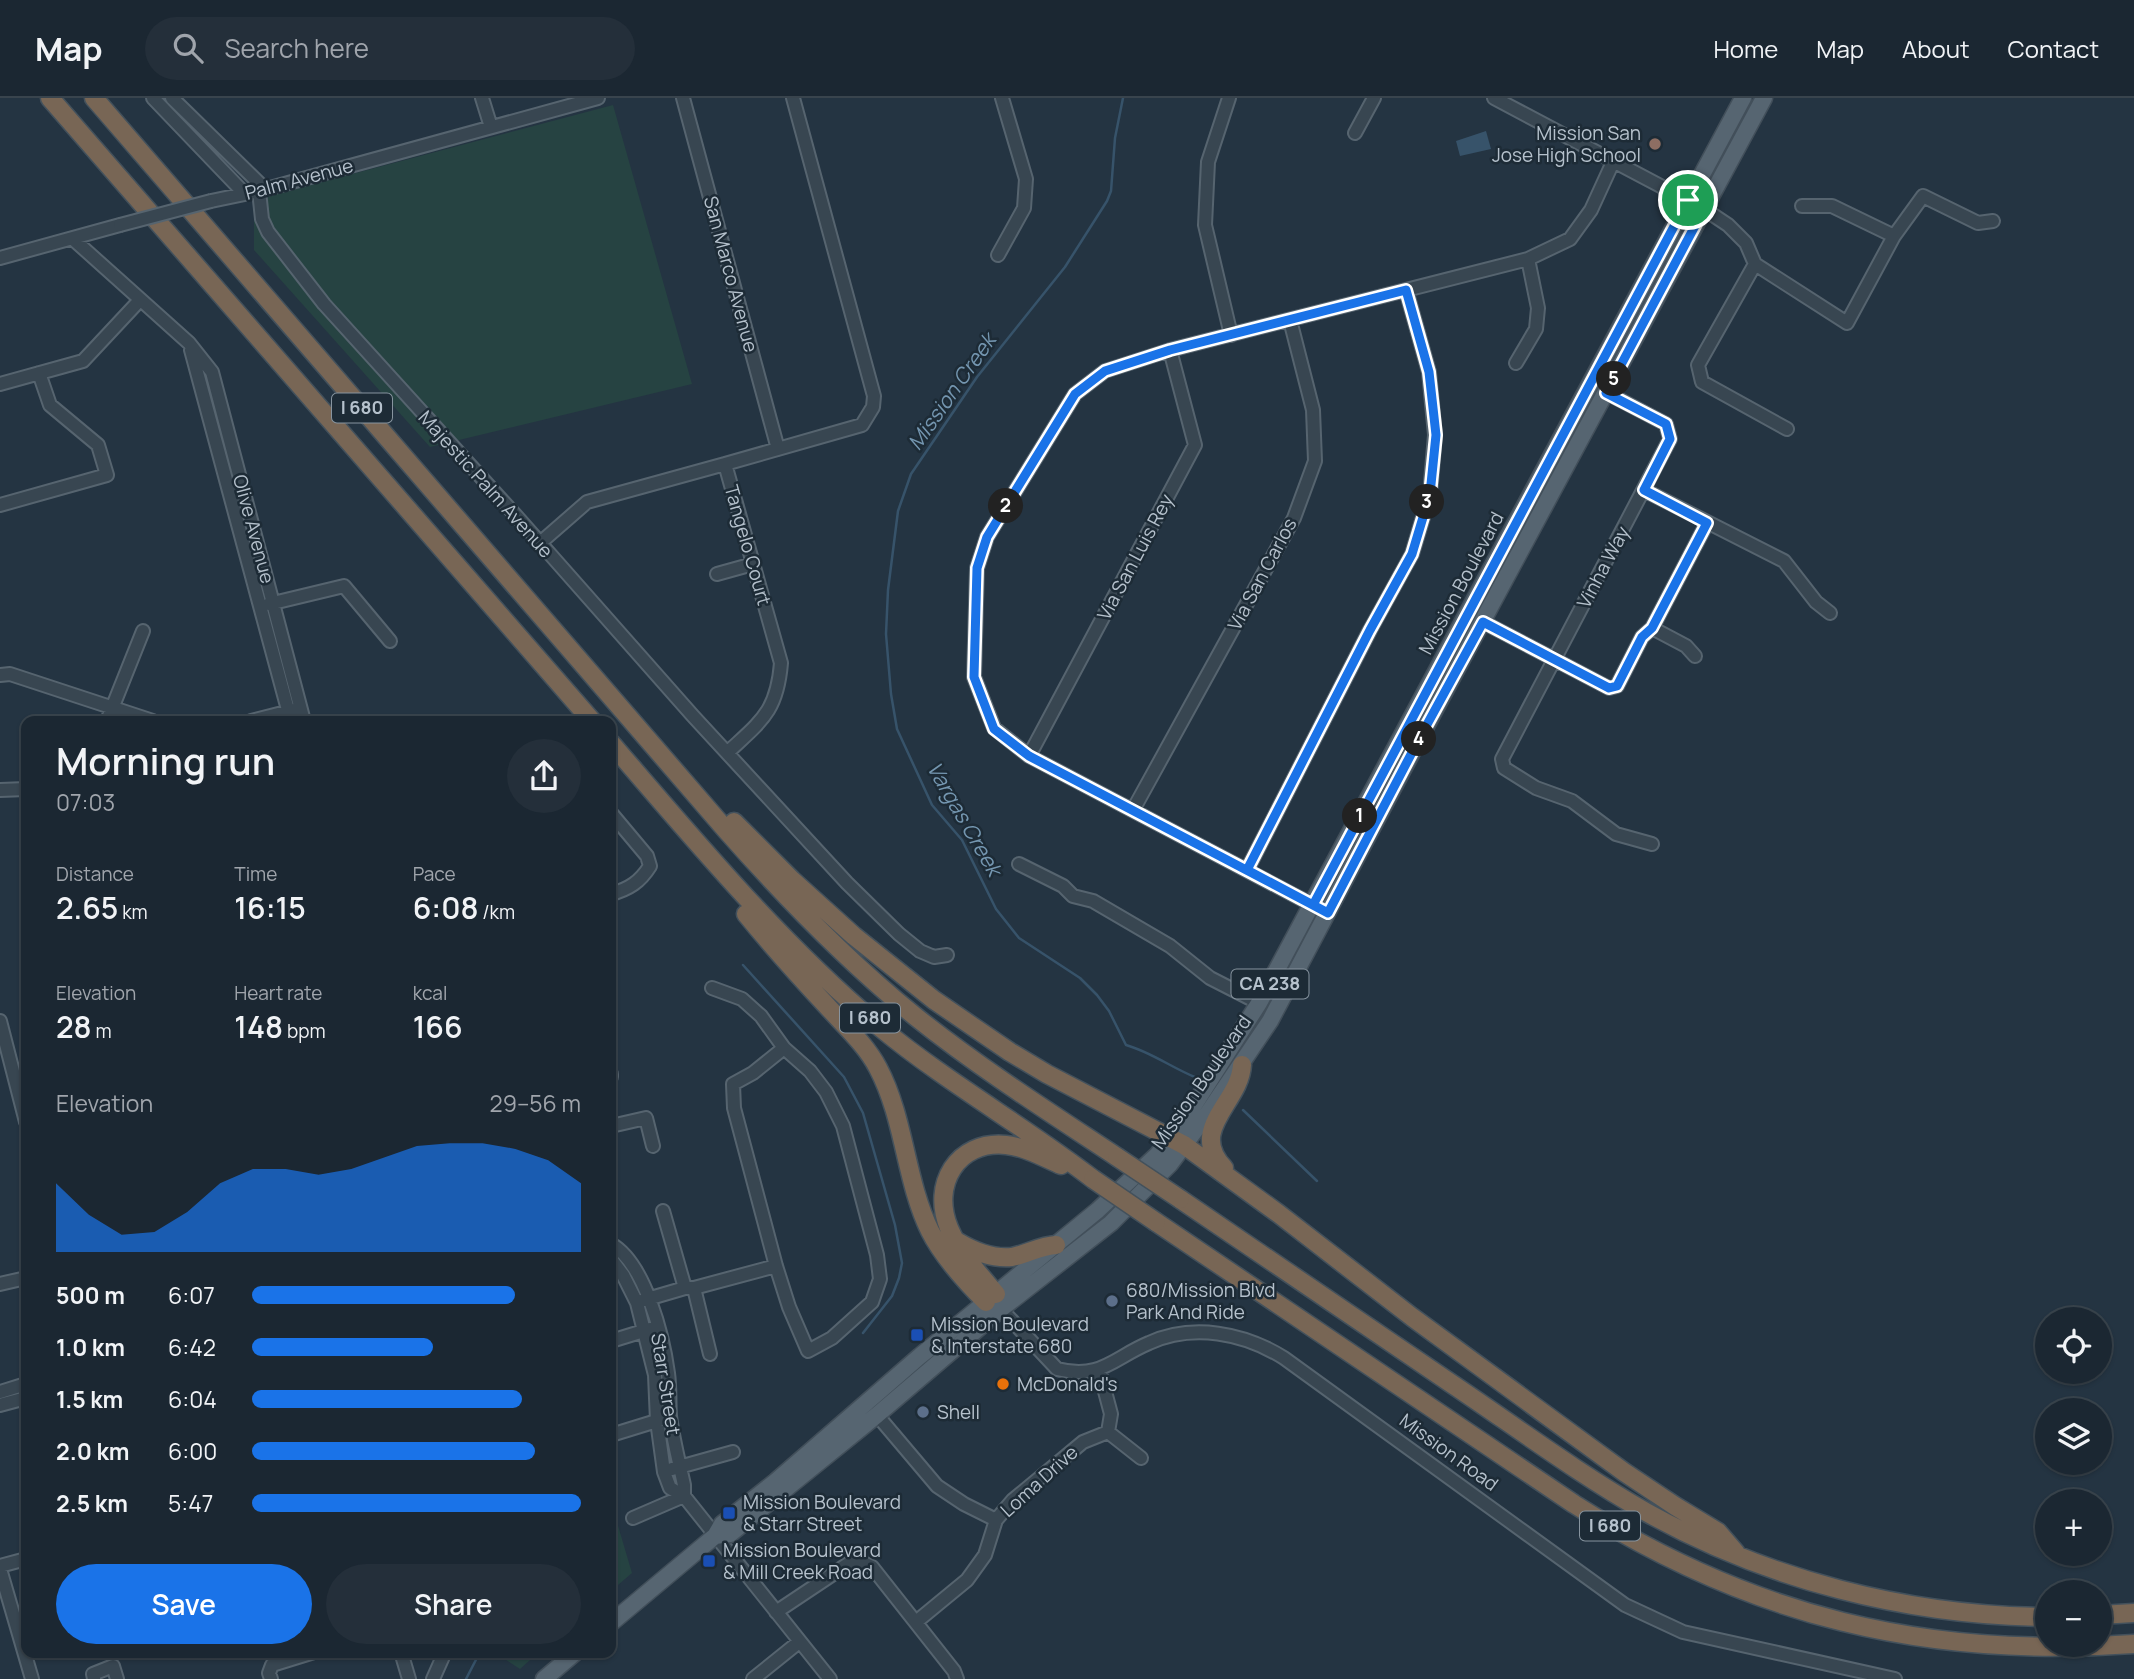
<!DOCTYPE html>
<html lang="en">
<head>
<meta charset="utf-8">
<style>
	body { margin:0; font-family:Manrope,sans-serif; background:#242f3a; color:#f1f3f6; height:100vh; display:flex; flex-direction:column; font-size:26px; white-space:nowrap }
	* { box-sizing:border-box; margin:0 }
	p { font-size:23px; color:#a0a5ac }
	.icon { flex:none; width:38px; height:38px; fill:none; stroke:currentColor; stroke-width:2; stroke-linecap:round; stroke-linejoin:round }
	.map { position:relative; flex:1; overflow:hidden }
	.panel { position:absolute; left:21px; top:618px; width:595px; height:942px; display:flex; flex-direction:column; background:#1b2732; border-radius:14px; box-shadow:0 2px 5px #0004,0 0 0 2px #39444d }
	.panel>* { flex:none }
	.tools { position:absolute; left:2035px; top:1209px; display:grid; gap:14px }
	.tools a { display:grid; place-items:center; width:77px; height:77px; border-radius:50%; background:#1b2732; box-shadow:0 2px 5px #0004,0 0 0 2px #39444d; font-size:35px }
	.pin { position:absolute; display:grid; place-items:center; width:60px; height:60px; color:#fff; margin:-30px; border:4px solid #fff; border-radius:50%; box-shadow:0 2px 7px #0007 }
	.km { position:absolute; width:35px; height:35px; margin:-18px; border-radius:50%; background:#222; color:#fff; font-size:19px; line-height:35px; text-align:center }
	.round { display:grid; place-items:center; flex:none; width:74px; height:74px; border-radius:37px; background:#242f3a }
	.overview { display:flex; align-items:center; justify-content:space-between; height:119px; padding:0 35px }
	h1 { font-size:38px; font-weight:600; line-height:52px }
	.figures { display:grid; grid-template-columns:repeat(3,1fr); gap:10px; height:119px; padding:7px 35px }
	.figures div { display:grid; align-content:center }
	.figures b { font-size:30px; font-weight:600 }
	.figures small { font-size:19px; font-weight:400 }
	.figures p { font-size:19px }
	.chart { height:196px; padding:14px 35px }
	.chart p { display:flex; justify-content:space-between }
	.chart svg { width:100%; height:126px; margin-top:7px; fill:#1a73e8; opacity:.7 }
	.cta { display:flex; gap:14px; margin-top:auto; padding:14px 35px }
	.cta a { flex:1; height:80px; border-radius:42px; background:#1a73e8; color:#fff; font-size:28px; font-weight:600; line-height:80px; text-align:center }
	.cta a+a { background:#242f3a; color:#f1f3f6 }
	ul { padding:0 35px; list-style:none; font-size:23px }
	li { display:grid; grid-template-columns:112px 84px 1fr; align-items:center; height:52px }
	li i { height:18px; border-radius:9px; background:#1a73e8 }
	header { display:flex; align-items:center; gap:42px; box-sizing:border-box; height:98px; padding:0 35px; background:#1b2732; border-bottom:2px solid #39444d }
	header strong { font-size:33px }
	nav { display:flex; gap:38px; margin-inline-start:auto; font-size:24px }
	.search { width:490px; height:63px; background:#242f3a; display:flex; align-items:center; gap:18px; box-sizing:border-box; padding:0 24px; border-radius:38px; color:#a0a5ac; font-size:26px }
	.map>svg:first-child { display:block }
	.green { fill:#264342 }
	.water { fill:#37536a }
	.lines { fill:none; stroke-linecap:round; stroke-linejoin:round }
	.stream { stroke:#37536a; stroke-width:2.5 }
	.minor-casing { stroke:#56646f; stroke-width:16 }
	.major-casing { stroke:#424f5a; stroke-width:19 }
	.highway-casing { stroke:#43515c; stroke-width:21 }
	.minor { stroke:#384651; stroke-width:12 }
	.major { stroke:#566571; stroke-width:16 }
	.highway { stroke:#786655; stroke-width:18 }
	.minor-bridge-casing { stroke:#56646f; stroke-width:16; stroke-linecap:butt }
	.highway-bridge-casing { stroke:#43515c; stroke-width:21; stroke-linecap:butt }
	.minor-bridge { stroke:#384651; stroke-width:12 }
	.highway-bridge { stroke:#786655; stroke-width:18 }
	.route-casing { stroke:#fff; stroke-width:14 }
	.route { stroke:#1a73e8; stroke-width:9 }
	.education-dot { fill:#8d6e63; stroke:#1d2b36; stroke-width:2.5 }
	.service-dot { fill:#5c6f8a; stroke:#1d2b36; stroke-width:2.5 }
	.transit-dot { fill:#1a4fb4; stroke:#1d2b36; stroke-width:2.5 }
	.food-dot { fill:#e8710a; stroke:#1d2b36; stroke-width:2.5 }
	.labels { text-anchor:middle; stroke-width:5; stroke-linejoin:round; paint-order:stroke }
	.shield { fill:#1d2b36; stroke:#87949f; stroke-width:2 }
	.shield-label { font-size:18px; font-weight:bold; fill:#b5c1cc }
	.poi-label { font-size:19px; fill:#b5c1cc; stroke:#1d2b36; text-anchor:start }
	.street-label { font-size:19px; fill:#b5c1cc; stroke:#1d2b36 }
	.water-label { font-size:21px; font-style:italic; fill:#7496b0; stroke:#1d2b36 }
</style>
</head>
<body>
<header>
<strong>Map</strong>
<div class="search"><svg class="icon" aria-label="search" viewBox="0 0 24 24"><circle cx="10" cy="10" r="6"/><path d="M15 15l6 6"/></svg>Search here</div>
<nav><a>Home</a><a>Map</a><a>About</a><a>Contact</a></nav>
</header>
<div class="map">
<svg width="2134" height="1581" viewBox="0 0 2134 1581">
	<rect width="100%" height="100%" fill="#243442"/>
	<path class="green" d="M 613,7 L 692,286 L 430,349 L 254,152 L 254,102 Z
		M 611,1404 L 632,1475 L 611,1493 Z
		M 494,1554 L 539,1554 L 520,1571 Z"/>
	<path class="water" d="M 1486,33 L 1491,51 L 1460,58 L 1456,43 Z"/>
	<g class="lines">
		<path class="stream" d="M 1123,0 L 1115,40 L 1111,93 L 1107,103 L 1065,169 L 977,279 L 911,376 L 898,413 L 888,492 L 886,536 L 891,596 L 897,631 L 932,707 L 962,742 L 996,811 L 1019,840 L 1080,880 L 1097,897 L 1109,913 L 1126,947 C 1151,954 1172,970 1197,980
			M 743,867 L 844,979 L 863,1015 L 895,1127 L 902,1165 L 899,1180 L 892,1198 L 863,1235
			M 1243,1012 L 1317,1083
			M 466,1581 L 480,1554"/>
		<g class="minor-casing">
			<path id="minor" d="M 153,0 L 245,96
				M 172,0 L 265,91
				M 482,0 L 491,29
				M 683,0 L 778,351
				M 1229,0 L 1208,64 L 1205,127 L 1231,237
				M 1494,0 L 1704,111 L 1728,127 L 1746,145 L 1755,166 L 1847,225 L 1894,138 L 1923,98 L 1978,125 L 1993,123
				M 1355,35 L 1374,0
				M 259,93 L 262,121 L 268,134 L 324,206 L 519,421 L 693,618 L 847,785 L 899,836 L 920,853 L 934,859 L 947,857
				M 211,103 L 259,93 L 598,0
				M 1802,108 L 1832,108 L 1894,138
				M 73,141 L 189,245 L 212,274 L 304,623
				M 998,157 L 1024,110 L 1026,81 L 1002,0
				M 0,160 L 120,127
				M 1755,166 L 1698,267 L 1702,284 L 1787,331
				M 191,252 L 291,623
				M 1516,265 L 1536,231 L 1538,210 L 1528,161
				M 0,286 L 83,263 L 140,202
				M 1607,295 L 1666,326 L 1670,341 L 1502,661 L 1504,670 L 1536,690 L 1572,703 L 1616,736 L 1652,746
				M 1644,392 L 1784,463 L 1816,504 L 1830,515
				M 0,407 L 107,377 L 98,347 L 50,307 L 39,275
				M 540,445 L 587,404 L 725,366
				M 717,476 L 753,466
				M 269,506 L 344,488 L 390,543
				M 1483,524 L 1609,590 L 1617,588 L 1642,539 L 1652,530 L 1707,425
				M 1652,530 L 1686,548 L 1695,558
				M 0,577 L 10,576 L 153,623
				M 107,623 L 143,533
				M 251,623 L 294,612
				M 727,655 C 761,623 777,614 781,565 L 725,366 L 862,327 L 873,309 L 874,298 L 793,0
				M 1029,658 L 1195,347 L 1170,252
				M 0,692 L 26,691
				M 1133,712 L 1294,420 L 1315,363 L 1313,312 L 1290,222
				M 611,715 L 647,758 L 650,768 C 640,784 629,791 611,796
				M 1019,766 L 1063,788 L 1073,798 L 1093,803 L 1170,848 L 1210,880 L 1259,905
				M 1247,772 L 1370,532 L 1412,456 L 1430,396 L 1435,337 L 1429,274 L 1406,192
				M 1328,815 L 1029,658 L 994,630 L 974,579 L 977,470 L 987,439 L 1075,296 L 1105,273 L 1170,252 L 1528,161 L 1570,141 L 1591,112 L 1613,64
				M 712,890 L 742,901 L 761,918 L 784,950 L 810,973 L 826,994 L 843,1028 L 877,1157 L 880,1181 L 872,1204 L 832,1240 L 808,1253 L 789,1209 L 776,1168 L 734,1010 L 733,986 L 753,975 L 784,950
				M 0,923 L 26,1024
				M 611,976 L 611,979
				M 611,1028 L 646,1020 L 653,1048
				M 663,1113 L 685,1190
				M 611,1146 C 645,1165 663,1238 668,1275 C 670,1289 669,1304 670,1318 C 673,1341 679,1364 684,1387 L 684,1398
				M 611,1161 L 623,1177 L 637,1205 L 655,1277 L 657,1323 L 664,1374 L 670,1390 L 684,1398 L 830,1581
				M 0,1186 L 26,1180
				M 694,1190 L 710,1256
				M 644,1202 L 685,1190 L 694,1190 L 776,1168
				M 1001,1211 L 1057,1271 C 1101,1282 1113,1260 1149,1245 C 1193,1225 1244,1235 1284,1260 L 1625,1507 L 1683,1534 L 1895,1581
				M 611,1243 L 650,1231
				M 0,1294 L 26,1286
				M 0,1307 L 26,1300
				M 877,1317 L 937,1388 L 964,1406 L 996,1422
				M 1108,1334 L 1141,1360
				M 611,1337 L 663,1321
				M 672,1371 L 733,1354
				M 633,1420 L 684,1398
				M 0,1468 L 26,1461
				M 0,1471 L 32,1581
				M 776,1514 L 848,1466 L 859,1463 L 872,1469 L 954,1573 L 957,1581
				M 916,1524 L 967,1482 L 985,1457 L 996,1422 L 1013,1402 L 1083,1344 L 1108,1334 L 1111,1316 L 1099,1271
				M 401,1554 L 409,1581
				M 94,1581 L 93,1576 L 113,1568 L 117,1581
				M 271,1581 L 269,1575 L 272,1567 L 314,1554
				M 433,1581 L 445,1554
				M 753,1581 L 799,1544"/>
		</g>
		<g class="major-casing">
			<path id="major" d="M 715,1438 L 730,1436 L 877,1317 L 1001,1211 L 1111,1125 L 1170,1066 L 1206,1018 L 1270,923 L 1418,643 L 1764,0
				M 611,1525 L 715,1438 L 722,1426 L 775,1384 L 920,1258 L 1098,1112 L 1157,1057 L 1182,1026 L 1259,905 L 1743,0
				M 544,1581 L 576,1554"/>
		</g>
		<g class="highway-casing">
			<path id="highway" d="M 50,0 L 592,623
				M 94,0 L 726,732 C 785,799 847,863 916,919 C 980,970 1049,1014 1117,1059
				M 611,645 C 696,744 780,845 881,930 C 948,985 1024,1028 1093,1081
				M 734,724 L 792,782 L 854,838 L 934,902 L 1010,954 L 1047,976 L 1184,1047 L 1279,1116 L 1412,1219 L 1624,1374 L 1675,1408 L 1718,1434 L 1736,1455
				M 746,816 C 772,848 799,878 827,908 C 845,928 866,947 878,970 C 905,1021 905,1082 930,1133 C 943,1159 966,1184 986,1204
				M 1224,1070 C 1187,1031 1240,1005 1242,967
				M 1180,1101 C 1270,1163 1361,1224 1452,1286 C 1516,1329 1579,1376 1646,1414 C 1768,1482 1908,1518 2048,1519
				M 1156,1124 L 1574,1406 C 1750,1518 1926,1561 2134,1546
				M 958,1144 C 975,1154 993,1161 1012,1159 C 1027,1156 1040,1148 1056,1147
				M 996,1196 C 979,1176 959,1154 949,1130 C 931,1087 957,1042 1006,1047 C 1025,1049 1043,1059 1061,1067
				M 2100,1517 L 2134,1515"/>
		</g>
		<use href="#minor" class="minor"/>
		<use href="#major" class="major"/>
		<use href="#highway" class="highway"/>
		<g class="minor-bridge-casing">
			<path id="minor-bridge" d="M 120,127 L 211,103"/>
		</g>
		<g class="highway-bridge-casing">
			<path id="highway-bridge" d="M 1117,1059 L 1180,1101
				M 1093,1081 L 1156,1124"/>
		</g>
		<use href="#minor-bridge" class="minor-bridge"/>
		<use href="#highway-bridge" class="highway-bridge"/>
	</g>
	<g class="lines">
		<g class="route-casing">
			<path id="route" d="M 1688,102 L 1313,807 L 1029,658 L 994,631 L 974,579 L 977,470 L 987,439 L 1075,296 L 1105,273 L 1170,252 L 1406,192 L 1429,274 L 1436,337 L 1430,396 L 1412,456 L 1370,532 L 1247,772 L 1328,815 L 1418,643 L 1483,524 L 1609,590 L 1617,588 L 1642,539 L 1652,530 L 1707,425 L 1644,392 L 1670,341 L 1666,326 L 1606,295 L 1704,111 L 1688,102"/>
		</g>
		<use href="#route" class="route"/>
	</g>
	<circle class="education-dot" cx="1655" cy="46" r="7"/>
	<g class="service-dot">
		<circle cx="1112" cy="1203" r="7"/>
		<circle cx="923" cy="1314" r="7"/>
	</g>
	<g class="transit-dot">
		<rect x="910" y="1230" width="14" height="14" rx="3.5"/>
		<rect x="722" y="1408" width="14" height="14" rx="3.5"/>
		<rect x="702" y="1456" width="14" height="14" rx="3.5"/>
	</g>
	<circle class="food-dot" cx="1003" cy="1286" r="7"/>
	<g class="labels">
		<g class="shield">
			<rect x="332" y="295.5" width="60" height="29" rx="5"/>
			<rect x="1231.5" y="871.5" width="77" height="29" rx="5"/>
			<rect x="840" y="905.5" width="60" height="29" rx="5"/>
			<rect x="1580" y="1413.5" width="60" height="29" rx="5"/>
		</g>
		<g class="shield-label">
			<text x="362" y="316">I 680</text>
			<text x="1270" y="892">CA 238</text>
			<text x="870" y="926">I 680</text>
			<text x="1610" y="1434">I 680</text>
		</g>
		<g class="poi-label">
			<text x="1641" y="42" text-anchor="end">Mission San<tspan x="1641" dy="22">Jose High School</tspan></text>
			<text x="1126" y="1199">680/Mission Blvd<tspan x="1126" dy="22">Park And Ride</tspan></text>
			<text x="931" y="1233">Mission Boulevard<tspan x="931" dy="22">&amp; Interstate 680</tspan></text>
			<text x="1017" y="1293">McDonald's</text>
			<text x="937" y="1321">Shell</text>
			<text x="743" y="1411">Mission Boulevard<tspan x="743" dy="22">&amp; Starr Street</tspan></text>
			<text x="723" y="1459">Mission Boulevard<tspan x="723" dy="22">&amp; Mill Creek Road</tspan></text>
		</g>
		<g class="street-label">
			<text transform="translate(299 81) rotate(-15)" y="7">Palm Avenue</text>
			<text transform="translate(731 176) rotate(75)" y="7">San Marco Avenue</text>
			<text transform="translate(486 386) rotate(48)" y="7">Majestic Palm Avenue</text>
			<text transform="translate(254 431) rotate(75)" y="7">Olive Avenue</text>
			<text transform="translate(748 447) rotate(74)" y="7">Tangelo Court</text>
			<text transform="translate(1135 459) rotate(-62)" y="7">Via San Luis Rey</text>
			<text transform="translate(1603 469) rotate(-62)" y="7">Vinha Way</text>
			<text transform="translate(1262 476) rotate(-62)" y="7">Via San Carlos</text>
			<text transform="translate(1461 485) rotate(-62)" y="7">Mission Boulevard</text>
			<text transform="translate(1201 984) rotate(-55)" y="7">Mission Boulevard</text>
			<text transform="translate(666 1286) rotate(81)" y="7">Starr Street</text>
			<text transform="translate(1449 1354) rotate(36)" y="7">Mission Road</text>
			<text transform="translate(1039 1383) rotate(-42)" y="7">Loma Drive</text>
		</g>
		<g class="water-label">
			<text transform="translate(952 294) rotate(-55)" y="7">Mission Creek</text>
			<text transform="translate(964 721) rotate(60)" y="7">Vargas Creek</text>
		</g>
	</g>
</svg>
<div class="tools">
<a><svg class="icon" aria-label="locate" viewBox="0 0 24 24"><circle cx="12" cy="12" r="6"/><path d="M12 2v4M12 18v4M2 12h4M18 12h4"/></svg></a>
<a><svg class="icon" aria-label="layers" viewBox="0 0 24 24"><path d="M12 4l9 5-9 5-9-5zM3 14l9 5 9-5"/></svg></a>
<a>+</a>
<a>−</a>
</div>
<div class="pin" style="left:1688px;top:102px;background:#1e9e55"><svg class="icon" aria-label="arrive" viewBox="0 0 24 24"><path d="M6 21V4h12l-3 4 3 4H6"/></svg></div>
<b class="km" style="left:1360px;top:718px">1</b>
<b class="km" style="left:1006px;top:408px">2</b>
<b class="km" style="left:1427px;top:404px">3</b>
<b class="km" style="left:1419px;top:641px">4</b>
<b class="km" style="left:1614px;top:281px">5</b>
<section class="panel">
<div class="overview"><div><h1>Morning run</h1><p>07:03</p></div><a class="round"><svg class="icon" aria-label="share" viewBox="0 0 24 24"><path d="M12 15V3M7 8l5-5 5 5M5 13v7h14v-7"/></svg></a></div>
<div class="figures">
<div><p>Distance</p><b>2.65<small> km</small></b></div>
<div><p>Time</p><b>16:15</b></div>
<div><p>Pace</p><b>6:08<small> /km</small></b></div>
</div>
<div class="figures">
<div><p>Elevation</p><b>28<small> m</small></b></div>
<div><p>Heart rate</p><b>148<small> bpm</small></b></div>
<div><p>kcal</p><b>166</b></div>
</div>
<div class="chart"><p><span>Elevation</span>29–56 m</p>
<svg viewBox="0 0 160 44" preserveAspectRatio="none"><path d="M0 44V20L10 31L20 38L30 37L40 30L50 20L60 15L70 15L80 17L90 15L100 11L110 7L120 6L130 6L140 8L150 12L160 20V44z"/></svg>
</div>
<ul>
<li><b>500 m</b>6:07<i style="width:80%"></i></li>
<li><b>1.0 km</b>6:42<i style="width:55%"></i></li>
<li><b>1.5 km</b>6:04<i style="width:82%"></i></li>
<li><b>2.0 km</b>6:00<i style="width:86%"></i></li>
<li><b>2.5 km</b>5:47<i style="width:100%"></i></li>
</ul>
<div class="cta"><a>Save</a><a>Share</a></div>
</section>
</div>
</body>
</html>
